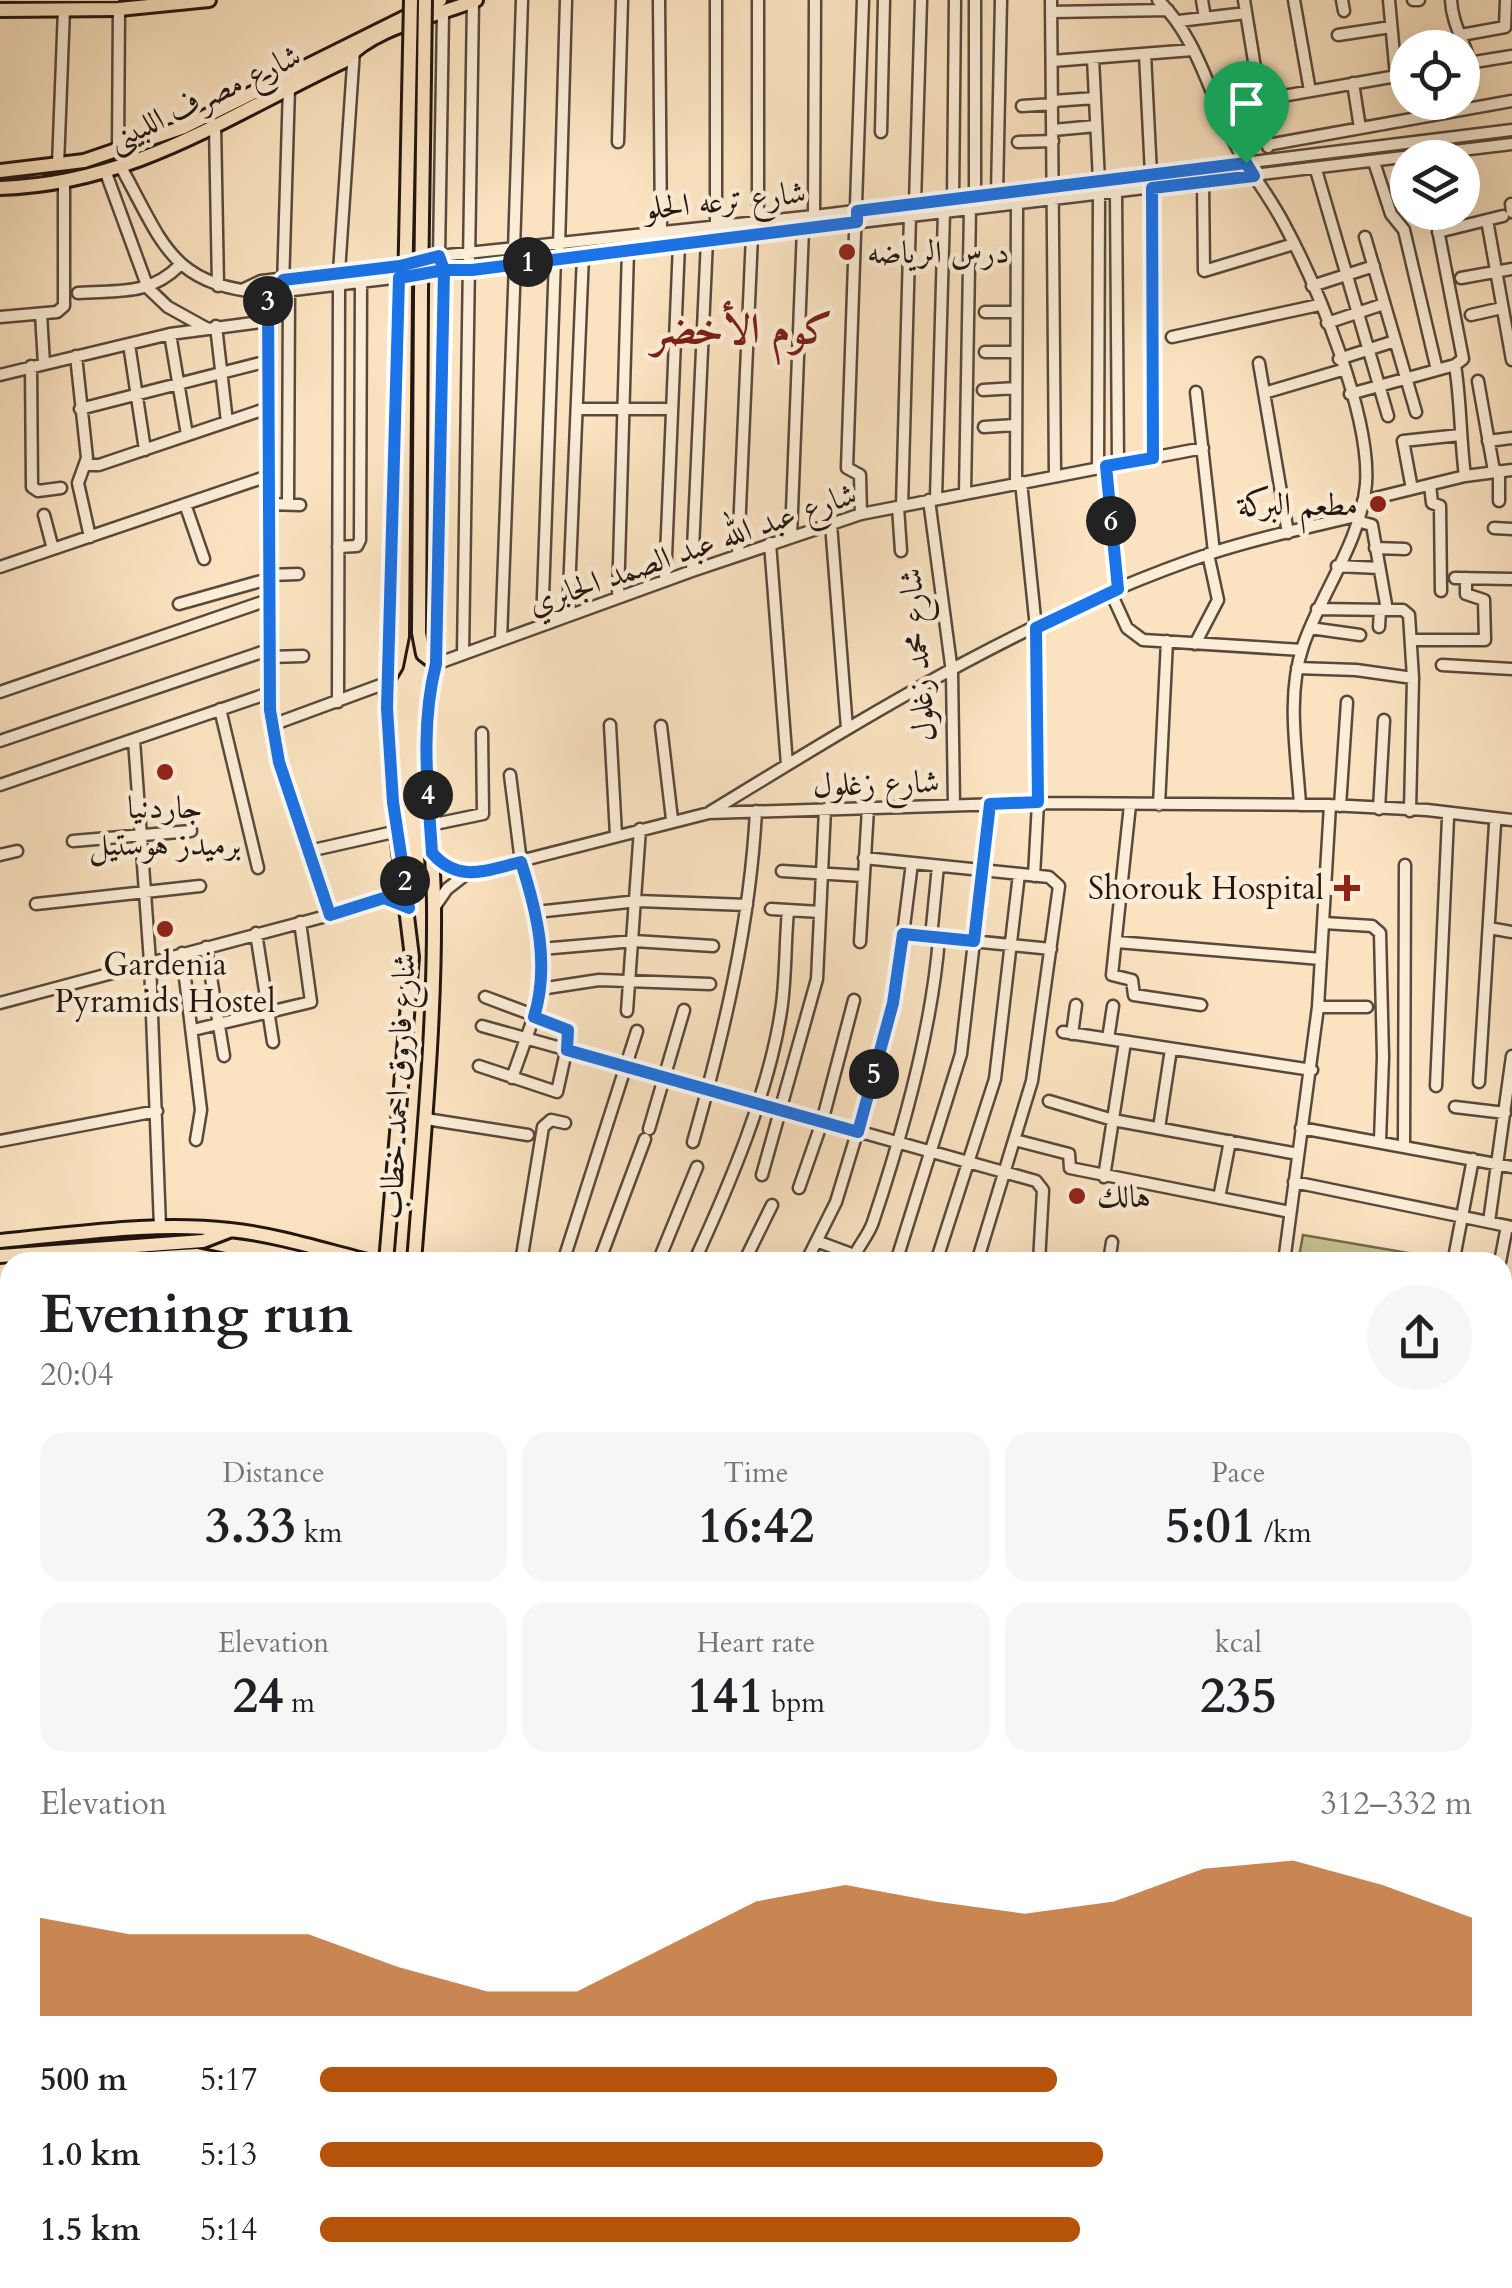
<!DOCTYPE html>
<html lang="en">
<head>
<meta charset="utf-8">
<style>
	body { margin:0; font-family:Cardo,Amiri,serif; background:#f6f6f6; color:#202124; height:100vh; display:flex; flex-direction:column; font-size:38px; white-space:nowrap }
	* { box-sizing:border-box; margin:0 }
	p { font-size:32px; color:#757577 }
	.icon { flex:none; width:55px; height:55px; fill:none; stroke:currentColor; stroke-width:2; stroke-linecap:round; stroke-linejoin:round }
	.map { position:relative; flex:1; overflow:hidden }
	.side { position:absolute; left:0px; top:1252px; width:1512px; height:1038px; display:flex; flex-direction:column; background:#fff; border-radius:30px 30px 0 0; box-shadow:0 10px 40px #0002 }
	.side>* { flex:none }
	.fabs { position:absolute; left:1390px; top:30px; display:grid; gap:20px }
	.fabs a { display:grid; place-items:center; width:90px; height:90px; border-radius:50%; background:#fff; box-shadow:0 10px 40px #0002; font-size:50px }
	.pin { position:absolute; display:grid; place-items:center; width:85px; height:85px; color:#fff; margin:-102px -42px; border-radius:50% 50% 50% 0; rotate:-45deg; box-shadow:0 0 10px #0007 }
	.pin .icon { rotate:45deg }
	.km { position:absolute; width:50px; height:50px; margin:-25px; border-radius:50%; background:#222; color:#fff; font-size:28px; line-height:50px; text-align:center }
	.round { display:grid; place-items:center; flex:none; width:105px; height:105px; border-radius:52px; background:#f6f6f6 }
	.summary { display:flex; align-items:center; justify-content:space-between; height:170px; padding:0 40px }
	h1 { font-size:55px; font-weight:800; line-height:75px }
	.figures { display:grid; grid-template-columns:repeat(3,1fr); gap:15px; height:170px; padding:10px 40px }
	.figures div { display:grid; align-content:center; border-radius:25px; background:#f6f6f6; text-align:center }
	.figures b { font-size:50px; font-weight:800 }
	.figures small { font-size:28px; font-weight:400 }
	.figures p { font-size:28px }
	.chart { height:280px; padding:20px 40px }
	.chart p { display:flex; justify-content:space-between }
	.chart svg { width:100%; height:180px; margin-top:10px; fill:#b45309; opacity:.7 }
	ul { padding:0 40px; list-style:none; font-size:32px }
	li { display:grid; grid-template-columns:160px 120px 1fr; align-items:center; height:75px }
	li i { height:25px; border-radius:12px; background:#b45309 }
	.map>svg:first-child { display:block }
	.green { fill:#c5c18e; stroke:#746c4f; stroke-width:2.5 }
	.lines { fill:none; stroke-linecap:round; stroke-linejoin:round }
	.minor-casing { stroke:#59493c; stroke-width:15 }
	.major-casing { stroke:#231610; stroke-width:18 }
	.minor { stroke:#fcedd7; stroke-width:10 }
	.major { stroke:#fbe3c1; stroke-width:12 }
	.major-bridge-casing { stroke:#231610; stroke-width:18; stroke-linecap:butt }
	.major-bridge { stroke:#fbe3c1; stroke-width:12 }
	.route-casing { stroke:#fff; stroke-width:20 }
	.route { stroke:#1a73e8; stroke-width:12 }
	.poi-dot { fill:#8f2418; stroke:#fcedd7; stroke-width:4 }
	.labels { text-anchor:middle; stroke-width:9; stroke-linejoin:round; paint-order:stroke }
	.street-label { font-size:32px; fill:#231610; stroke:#fcedd7 }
	.poi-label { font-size:32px; fill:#231610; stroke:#fcedd7; text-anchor:start }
	.district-label { font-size:42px; font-weight:bold; fill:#7a1f14; stroke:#fcedd7 }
</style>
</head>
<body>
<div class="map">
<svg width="1512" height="2288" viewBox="0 0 1512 2288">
	<rect width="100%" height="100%" fill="#fbe3c1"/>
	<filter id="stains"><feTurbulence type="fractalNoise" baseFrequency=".002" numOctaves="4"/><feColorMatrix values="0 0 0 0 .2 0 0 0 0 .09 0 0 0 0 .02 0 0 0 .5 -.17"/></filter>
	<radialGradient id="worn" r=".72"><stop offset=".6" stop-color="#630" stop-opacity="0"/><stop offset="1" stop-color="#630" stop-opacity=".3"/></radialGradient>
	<path class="green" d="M 1303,1235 L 1461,1262 L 1298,1262 Z
		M 10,1293 L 10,1490 L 0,1492 L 0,1295 Z
		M 10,1691 L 10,2280 L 210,2280 L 201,2288 L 0,2288 L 0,1695 Z"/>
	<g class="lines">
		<g class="minor-casing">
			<path id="minor" d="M 659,0 L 661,231
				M 716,0 L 716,227
				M 758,0 L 758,222
				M 1051,0 L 1055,476
				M 1158,0 C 1197,37 1209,93 1233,140 C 1247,169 1269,195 1284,224 C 1317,285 1371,416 1366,484 C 1361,541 1321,593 1303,646 C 1286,696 1297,754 1300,805
				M 1202,0 L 1205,18
				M 1244,0 L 1268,147
				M 1294,0 L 1310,91
				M 1342,0 L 1344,11
				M 1389,0 L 1396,76
				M 1413,0 L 1419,0
				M 1451,0 C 1452,24 1464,40 1470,63
				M 1051,12 L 1168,10
				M 443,14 L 439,256 L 444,270 L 436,664 L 692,571 L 861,514 L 1203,448
				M 1179,21 L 1246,13
				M 1338,35 L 1391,27
				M 1461,35 L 1505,27 L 1506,0
				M 1145,54 L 1151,174
				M 1093,58 L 1099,181
				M 1052,61 L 1193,50
				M 1462,64 L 1512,56
				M 1353,83 L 1360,128
				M 1260,100 L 1408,74
				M 1053,101 L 1095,98
				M 1022,106 L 1053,104
				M 215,125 L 218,286
				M 1053,130 L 1096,126
				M 881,132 L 884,0
				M 618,142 L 622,0
				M 1018,142 L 1053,141
				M 1267,145 L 1512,101
				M 118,151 L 119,9
				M 1374,162 L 1391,214 L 1404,230 L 1437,370
				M 58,165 L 64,9
				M 122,169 C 164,245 171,286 268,293 L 1512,144
				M 1316,170 L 1388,416
				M 106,173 L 148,288 L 168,307 L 206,328
				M 1203,182 L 1204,271 L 1294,244
				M 1153,188 L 1153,457
				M 1116,193 L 1118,464
				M 997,194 L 1001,0
				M 975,196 L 975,0
				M 953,199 L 955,0
				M 915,203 L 921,0
				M 1511,204 L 1512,212
				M 1439,212 L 1439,235 L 1463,359 L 1455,365
				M 814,216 L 815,0
				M 1487,220 L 1512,360
				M 1438,232 L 1503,216
				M 1365,237 L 1416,412
				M 559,246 L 566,0
				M 514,250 L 522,0
				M 339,272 L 354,50
				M 1461,278 L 1512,269
				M 283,286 L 289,87
				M 1312,286 L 1374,266
				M 244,289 L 261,281 L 399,265 L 439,256 L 814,216 L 1512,130
				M 268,290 L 270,710 L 279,762 L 330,915
				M 78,293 C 119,290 149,296 180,265
				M 985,312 L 1016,312
				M 41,314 L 44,364
				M 1471,315 L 1502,308
				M 0,317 L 57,312 L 64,306 L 64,183
				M 1327,323 L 1384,304
				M 216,326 L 227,422
				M 170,334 L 187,435
				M 1172,337 L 1319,305
				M 129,344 L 145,450
				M 985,352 L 1016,352
				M 76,356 L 87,458 L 78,483 L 90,537
				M 1339,359 L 1395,341
				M 1259,363 L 1288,533
				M 1455,365 C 1461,403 1460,437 1465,476
				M 31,366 L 32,487 L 38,491 L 61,488
				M 0,375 L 170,334 L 268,321
				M 1478,381 L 1494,471
				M 983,390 L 1016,388
				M 1196,392 L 1214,552
				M 1264,393 L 1342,370
				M 1350,394 L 1455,365
				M 80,409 L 268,361
				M 577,409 L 672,409
				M 984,427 L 1015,425
				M 1488,441 L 1512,438
				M 86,465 L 99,465 L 268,408
				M 1106,466 L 1118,589
				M 1098,468 L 1099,195
				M 1021,482 L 1036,628 L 1038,803 L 1034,876
				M 1016,483 L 1017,204
				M 1430,485 L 1432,503 L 1440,506 L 1441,591
				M 1412,489 L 1403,441 L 1460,435
				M 965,493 L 970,209
				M 936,498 L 944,212
				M 929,500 L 952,672 L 954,805
				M 1363,501 L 1465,476 L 1512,470
				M 1499,501 L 1499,471
				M 185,504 L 204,559
				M 268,504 L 300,505
				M 288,504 L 289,292
				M 902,506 L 910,216
				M 898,507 L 901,551
				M 861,514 L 860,475 L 847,468 L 863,0
				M 44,515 L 53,549
				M 1357,521 L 1372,525 L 1387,610 L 1403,610 L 1409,615 L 1413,678 L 1410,811
				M 831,524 L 847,729
				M 1494,528 L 1512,529
				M 791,536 L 803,229
				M 770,543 L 787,765
				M 338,547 L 357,546 L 360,540 L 361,283
				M 1375,548 L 1405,549
				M 738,554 L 752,235
				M 1337,566 L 1379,568
				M 0,567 L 268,476
				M 692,571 L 707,240
				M 268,575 L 298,574
				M 1455,578 L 1512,579
				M 665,581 L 679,244
				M 1111,593 L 1127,628 L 1143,640 L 1302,650
				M 618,598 L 628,250
				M 179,604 L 268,579
				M 1317,609 L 1387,610
				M 568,616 L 583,255
				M 542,625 L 555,259
				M 1379,627 L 1380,610
				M 1310,628 L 1360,635
				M 501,640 L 515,263
				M 1411,640 L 1485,640 L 1484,600 L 1466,594 L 1466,578
				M 1195,644 L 1218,600 L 1208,554
				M 463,654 L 473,1
				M 269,657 L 303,656
				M 1442,665 L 1512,669
				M 1297,668 L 1356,670 L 1413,678
				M 0,692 L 268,600
				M 338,702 L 339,286
				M 220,709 L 258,868
				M 272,725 L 386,683 L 399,274
				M 610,725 L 616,835
				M 661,726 L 672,819
				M 134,740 L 150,962 L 160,1227
				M 0,741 L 268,650
				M 510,775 L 521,862 L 536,912 L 541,949 L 537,1008 L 512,1078
				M 0,785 L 269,693
				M 1130,805 L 1112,975 L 1132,980 L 1134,995 L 1201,1005
				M 1159,805 L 1167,641
				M 1340,806 L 1347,702
				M 1379,809 L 1384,720
				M 710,812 C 869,715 1034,612 1212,553 C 1260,537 1311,527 1360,515
				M 430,825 L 483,814 L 482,733
				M 73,841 L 191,831
				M 309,851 L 398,831
				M 432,853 L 450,869 L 465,875
				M 0,855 L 17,851
				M 864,858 L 1049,877 L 1059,886 L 1032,1081 L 977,1262
				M 782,871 L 863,876
				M 36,904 L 200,886
				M 434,908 L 447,889 L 465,875 L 709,813 L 1038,803 L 1330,805 L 1427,810 L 1512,820
				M 771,909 L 820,912
				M 536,912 L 638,901 L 747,905
				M 1324,923 L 1372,926 L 1380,933 L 1383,1057 L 1380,1141
				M 1489,928 L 1512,932
				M 256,933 L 273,1042
				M 903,934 L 1051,949
				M 931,937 L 938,866
				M 860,942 L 868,808
				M 1117,942 L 1321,959
				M 206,947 L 224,1056
				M 541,949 L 634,941 L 713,946
				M 182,953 L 201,1110 L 196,1140
				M 540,989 L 599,980 L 710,984
				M 0,1003 L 330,915 L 383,898 L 404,877
				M 1318,1007 L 1367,1007
				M 627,1011 L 640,829
				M 482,1026 L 1036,1181 L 1043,1190 L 1039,1262
				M 193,1030 L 311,1002 L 300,922
				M 1063,1032 L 1312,1070
				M 1072,1034 L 1076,1005
				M 1108,1039 L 1113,1006
				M 479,1066 L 557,1092 L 569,1038 L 565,1027 L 485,997
				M 1479,1082 L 1495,824
				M 1436,1086 L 1448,818
				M 1049,1101 L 1113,1120 L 1298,1154
				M 1455,1107 L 1505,1113
				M 426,1119 L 528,1135
				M 1159,1128 L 1171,1049
				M 1301,1128 L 1512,1167
				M 649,1129 L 684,1010
				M 1015,1140 L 1069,1154 L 1070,1168 L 1290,1212
				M 0,1141 L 157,1111
				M 693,1142 C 724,1033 750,925 756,811
				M 1404,1146 L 1405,865
				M 762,1175 L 817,979 L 825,809
				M 1104,1177 L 1125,1042
				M 1294,1182 L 1512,1227
				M 799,1188 L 822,1122 L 854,1000
				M 1219,1198 L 1230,1141
				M 1489,1222 L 1512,1056
				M 819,1242 L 854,1255
				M 1455,1253 L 1473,1159
				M 521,1262 L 543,1127 L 551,1120 L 565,1123
				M 563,1262 L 637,1031
				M 599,1262 L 645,1139
				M 658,1262 L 697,1167
				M 694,1262 C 729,1186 771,1088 782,1004 C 786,973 785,942 788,911
				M 744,1262 L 772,1205
				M 806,1262 L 836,1202 L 871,1087 L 897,982 L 912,863
				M 852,1262 C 856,1248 868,1237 873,1222 C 902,1135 932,1029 939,938
				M 896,1262 L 961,1054 L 990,804
				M 936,1262 L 995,1079 L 1019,874
				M 1109,1262 L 1112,1242
				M 1284,1262 L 1318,1007 L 1330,805
				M 1500,1262 L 1507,1226
				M 7,1499 L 4,1558 L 10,1616
				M 1502,1603 L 1509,1600 L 1512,1585
				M 1502,1674 L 1512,1677
				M 0,1680 L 10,1677
				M 1502,1809 L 1512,1812
				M 1502,1900 L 1512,1902
				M 1502,1970 L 1512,1939
				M 1502,2019 L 1512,2023"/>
		</g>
		<g class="major-casing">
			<path id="major" d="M 0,10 L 119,9 L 209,0
				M 0,171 L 84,161 L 184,127 L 440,0
				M 0,188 C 133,184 227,116 344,61 C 376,25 433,18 476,0
				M 0,1241 C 76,1234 154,1221 230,1230 C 278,1235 326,1251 372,1262
				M 0,1256 L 203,1241 L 229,1231
				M 89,1262 L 197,1255 L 230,1262
				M 386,1262 L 412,957 L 393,802 L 387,708 L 386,683 L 396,666 L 402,636 L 405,293
				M 414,1262 C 423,1144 435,1025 434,906 C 434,826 415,743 436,664 L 423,654 L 419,633 L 421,293
				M 0,1271 L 10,1270
				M 0,1283 L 10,1282
				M 1502,1461 L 1512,1463
				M 1502,1496 L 1512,1498"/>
		</g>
		<use href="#minor" class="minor"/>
		<use href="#major" class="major"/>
		<g class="major-bridge-casing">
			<path id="major-bridge" d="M 405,293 L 411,0
				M 421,293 L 425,0"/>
		</g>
		<use href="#major-bridge" class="major-bridge"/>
	</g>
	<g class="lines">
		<g class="route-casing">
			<path id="route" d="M 1246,163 L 857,211 L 857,222 L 472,270 L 444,270 L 399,278 L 387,708 L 393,802 L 409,908 L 384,898 L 330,915 L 279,762 L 270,710 L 268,293 L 283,292 L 283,280 L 400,266 L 439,256 L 444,270 L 436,664 C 420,726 428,790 432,853 C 459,884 487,870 521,862 C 537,912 550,965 534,1017 L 568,1030 L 567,1050 L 858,1132 L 893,1003 L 903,934 L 974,941 L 990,804 L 1038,802 L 1036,628 L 1118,589 L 1106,466 L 1153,458 L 1152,188 L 1254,176 L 1246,163"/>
		</g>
		<use href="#route" class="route"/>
	</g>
	<g class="poi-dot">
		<circle cx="847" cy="252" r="10"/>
		<circle cx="1378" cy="504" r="10"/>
		<circle cx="165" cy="772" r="10"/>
		<path d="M1342 873h10v10h10v10h-10v10h-10v-10h-10v-10h10z"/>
		<circle cx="165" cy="929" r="10"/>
		<circle cx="1077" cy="1196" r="10"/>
	</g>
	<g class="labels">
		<g class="street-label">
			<text transform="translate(204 97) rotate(-25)" y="11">شارع مصرف اللبينى</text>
			<text transform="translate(725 200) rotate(-6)" y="11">شارع ترعه الحلو</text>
			<text transform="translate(692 548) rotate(-19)" y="11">شارع عبد الله عبد الصمد الجابري</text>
			<text transform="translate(917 655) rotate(-95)" y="11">شارع محمد زغلول</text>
			<text transform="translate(876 783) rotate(-2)" y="11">شارع زغلول</text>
			<text transform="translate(397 1086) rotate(-87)" y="11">شارع فاروق احمد خطاب</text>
		</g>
		<g class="poi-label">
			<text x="867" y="263">درس الرياضه</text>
			<text x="1358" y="515" text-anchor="end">مطعم البركة</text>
			<text x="165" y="818" text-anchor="middle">جاردنيا<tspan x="165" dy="37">برميدز هوستيل</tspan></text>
			<text x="1324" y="899" text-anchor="end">Shorouk Hospital</text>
			<text x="165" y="975" text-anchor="middle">Gardenia<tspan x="165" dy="37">Pyramids Hostel</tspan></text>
			<text x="1097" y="1207">هالك</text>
		</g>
		<g class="district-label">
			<text x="742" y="343">كوم الأخضر</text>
		</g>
	</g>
	<rect width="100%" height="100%" filter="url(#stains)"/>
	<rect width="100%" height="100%" fill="url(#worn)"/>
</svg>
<div class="fabs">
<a><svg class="icon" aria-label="locate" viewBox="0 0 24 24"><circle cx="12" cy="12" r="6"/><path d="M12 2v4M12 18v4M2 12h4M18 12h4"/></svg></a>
<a><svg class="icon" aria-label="layers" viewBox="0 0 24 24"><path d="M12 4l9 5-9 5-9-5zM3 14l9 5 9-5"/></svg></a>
</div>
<div class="pin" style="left:1246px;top:163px;background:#1e9e55"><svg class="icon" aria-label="arrive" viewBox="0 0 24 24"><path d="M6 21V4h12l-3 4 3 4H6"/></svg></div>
<b class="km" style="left:528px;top:262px">1</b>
<b class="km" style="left:405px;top:881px">2</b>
<b class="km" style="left:268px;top:301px">3</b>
<b class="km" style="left:428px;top:795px">4</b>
<b class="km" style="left:874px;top:1074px">5</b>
<b class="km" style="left:1111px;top:521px">6</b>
<section class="side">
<div class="summary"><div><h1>Evening run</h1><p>20:04</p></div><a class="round"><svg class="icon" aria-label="share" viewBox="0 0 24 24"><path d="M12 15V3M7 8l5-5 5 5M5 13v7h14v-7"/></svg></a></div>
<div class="figures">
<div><p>Distance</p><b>3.33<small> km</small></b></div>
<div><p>Time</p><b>16:42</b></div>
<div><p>Pace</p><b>5:01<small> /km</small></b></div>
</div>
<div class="figures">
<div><p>Elevation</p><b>24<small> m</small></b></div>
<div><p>Heart rate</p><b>141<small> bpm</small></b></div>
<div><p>kcal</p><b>235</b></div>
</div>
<div class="chart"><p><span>Elevation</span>312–332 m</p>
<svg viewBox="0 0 160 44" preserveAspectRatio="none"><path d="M0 44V20L10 24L20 24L30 24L40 32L50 38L60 38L70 27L80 16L90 12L100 16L110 19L120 16L130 8L140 6L150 12L160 20V44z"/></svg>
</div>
<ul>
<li><b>500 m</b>5:17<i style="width:64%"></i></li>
<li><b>1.0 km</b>5:13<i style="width:68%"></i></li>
<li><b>1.5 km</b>5:14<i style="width:66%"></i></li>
</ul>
</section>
</div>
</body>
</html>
